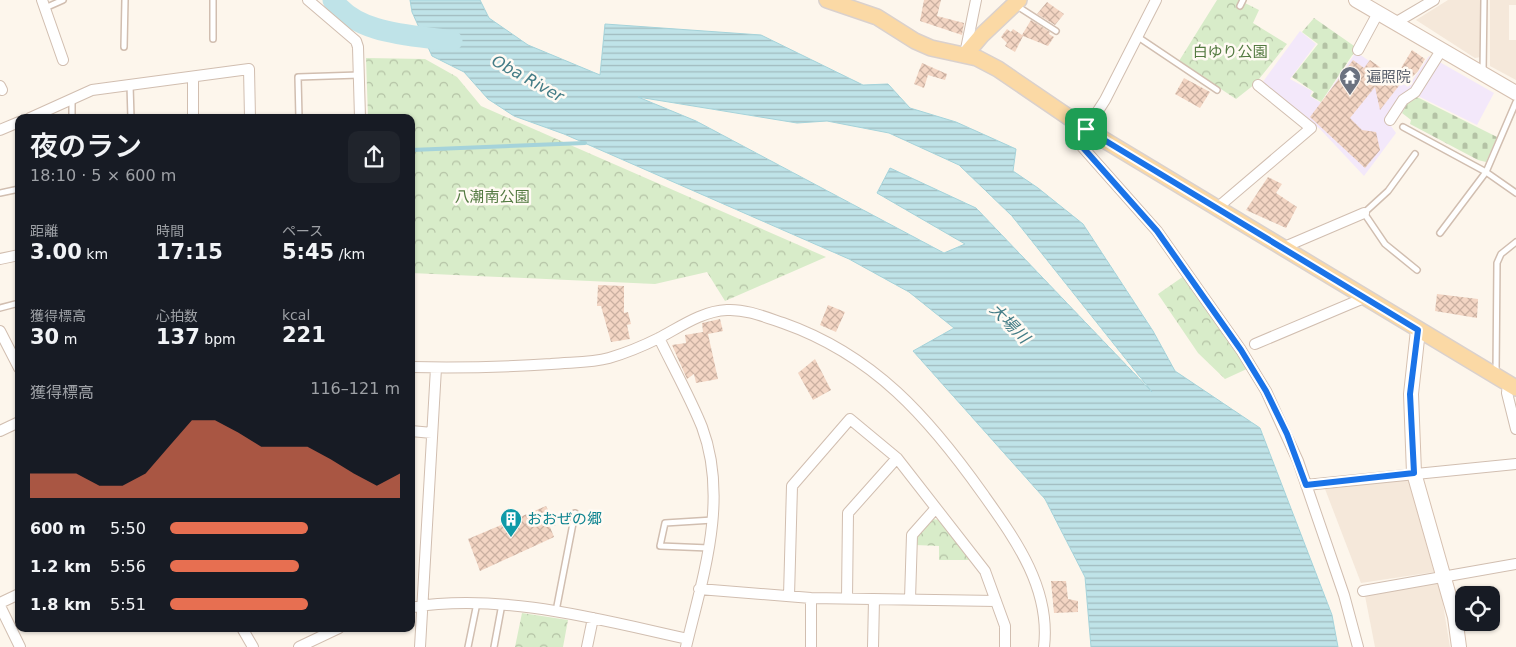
<!DOCTYPE html>
<html lang="ja">
<head>
<meta charset="utf-8">
<style>
	body { margin:0; font-family:"DejaVu Sans","Noto Sans JP",sans-serif; background:#20242c; color:#f1f3f6; height:100vh; display:flex; flex-direction:column; font-size:19px; white-space:nowrap }
	* { box-sizing:border-box; margin:0 }
	p { font-size:16px; color:#9ea1a6 }
	.icon { flex:none; width:28px; height:28px; fill:none; stroke:currentColor; stroke-width:2; stroke-linecap:round; stroke-linejoin:round }
	.map { position:relative; flex:1; overflow:hidden }
	.drawer { position:absolute; left:15px; top:114px; width:400px; height:518px; display:flex; flex-direction:column; background:#171b24; border-radius:10px; box-shadow:0 1px 4px #0004 }
	.drawer>* { flex:none }
	.tools { position:absolute; left:1455px; top:586px; display:grid; gap:10px }
	.tools a { display:grid; place-items:center; width:45px; height:45px; border-radius:10px; background:#171b24; box-shadow:0 1px 4px #0004; font-size:25px }
	.pin { position:absolute; display:grid; place-items:center; width:42px; height:42px; color:#fff; margin:-21px; border-radius:10px; box-shadow:0 2px 8px #0006 }
	.round { display:grid; place-items:center; flex:none; width:52px; height:52px; border-radius:10px; background:#20242c }
	.overview { display:flex; align-items:center; justify-content:space-between; height:85px; padding:0 15px }
	h1 { font-size:28px; font-weight:600; line-height:38px }
	.stats { display:grid; grid-template-columns:repeat(3,1fr); gap:8px; height:85px; padding:5px 15px }
	.stats div { display:grid; align-content:center }
	.stats b { font-size:21px; font-weight:600 }
	.stats small { font-size:14px; font-weight:400 }
	.stats p { font-size:14px }
	.chart { height:140px; padding:10px 15px }
	.chart p { display:flex; justify-content:space-between }
	.chart svg { width:100%; height:90px; margin-top:5px; fill:#e76f51; opacity:.7 }
	ul { padding:0 15px; list-style:none; font-size:16px }
	li { display:grid; grid-template-columns:80px 60px 1fr; align-items:center; height:38px }
	li i { height:12px; border-radius:6px; background:#e76f51 }
	.map>svg:first-child { display:block }
	.residential { fill:#f5e8da }
	.education { fill:#f3e8fa }
	.cemetery { fill:url(#cemetery-stones) }
	.park { fill:url(#park-crowns) }
	.water { fill:url(#water-rules); stroke:#a5d3da; fill-rule:evenodd }
	.lines { fill:none; stroke-linecap:round; stroke-linejoin:round }
	.stream { stroke:#a5d3da; stroke-width:4 }
	.river { stroke:#bfe3e8; stroke-width:21 }
	.building { fill:url(#building-cross-hatch) }
	.lane-casing { stroke:#d1beb0; stroke-width:8 }
	.street-casing { stroke:#d1beb0; stroke-width:12 }
	.secondary-casing { stroke:#d6c0b0; stroke-width:16 }
	.primary-casing { stroke:#dad1cd; stroke-width:18 }
	.lane { stroke:#fff; stroke-width:5 }
	.street { stroke:#fff; stroke-width:10 }
	.secondary { stroke:#fff; stroke-width:14 }
	.primary { stroke:#fbd9a5; stroke-width:15 }
	.route-casing { stroke:#fff; stroke-width:10 }
	.route { stroke:#1a73e8; stroke-width:6 }
	.labels { text-anchor:middle; stroke-width:5; stroke-linejoin:round; paint-order:stroke }
	.park-label { font-size:15px; fill:#537a41; stroke:#fffaf3 }
	.worship-label { font-size:15px; fill:#5b616d; stroke:#fffaf3; text-anchor:start }
	.culture-label { font-size:15px; fill:#0d838f; stroke:#fffaf3; text-anchor:start }
	.water-label { font-size:16px; font-style:italic; fill:#437c86; stroke:#fffaf3 }
</style>
</head>
<body>
<div class="map">
<svg width="1516" height="647" viewBox="0 0 1516 647">
	<defs>
		<pattern id="cemetery-stones" width="16" height="16" patternUnits="userSpaceOnUse" patternTransform="scale(1.25)"><rect width="16" height="16" fill="#d8ecc9"/><path d="M2 7V4a2 2 0 0 1 4 0v3zM10 15v-3a2 2 0 0 1 4 0v3z" fill="#b4c2a5"/></pattern>
		<pattern id="park-crowns" width="20" height="18" patternUnits="userSpaceOnUse" patternTransform="scale(1.25)"><rect width="20" height="18" fill="#d8ecc9"/><path d="M2 6a3 3 0 1 1 6 0M12 15a3 3 0 1 1 6 0" fill="none" stroke="#b4c2a5"/></pattern>
		<pattern id="water-rules" width="6" height="5" patternUnits="userSpaceOnUse" patternTransform="scale(1.25)"><rect width="6" height="5" fill="#bfe3e8"/><path d="M0 2.5h6" fill="none" stroke="#a0bbbe"/></pattern>
		<pattern id="building-cross-hatch" width="8" height="8" patternUnits="userSpaceOnUse" patternTransform="scale(1.25)"><rect width="8" height="8" fill="#f3d5c3"/><path d="M0 0l8 8M0 8l8-8" fill="none" stroke="#cab0a1"/></pattern>
	</defs>
	<rect width="100%" height="100%" fill="#fdf6ec"/>
	<path class="residential" d="M 1448,0 L 1480,0 L 1481,57 L 1475,58 L 1416,20 Z
		M 1490,0 L 1516,0 L 1516,5 L 1509,5 L 1509,40 L 1516,40 L 1516,80 L 1490,66 Z
		M 1408,479 L 1434,572 L 1361,583 L 1325,489 Z
		M 1434,581 L 1440,586 L 1450,647 L 1375,647 L 1365,596 Z"/>
	<path class="education" d="M 1300,31 L 1316,44 L 1290,79 L 1312,91 L 1310,96 L 1321,103 L 1356,52 L 1408,87 L 1429,56 L 1494,93 L 1477,125 L 1416,95 L 1391,126 L 1396,133 L 1364,176 L 1320,129 L 1262,83 Z"/>
	<path class="cemetery" d="M 1314,18 L 1357,48 L 1321,102 L 1311,96 L 1314,92 L 1292,77 L 1318,44 L 1302,32 Z
		M 1415,96 L 1497,137 L 1486,162 L 1478,160 L 1410,124 L 1411,120 L 1402,113 L 1407,104 Z"/>
	<path class="park" d="M 1217,0 L 1239,0 L 1259,10 L 1253,23 L 1287,44 L 1255,84 L 1236,99 L 1179,61 Z
		M 366,58 L 425,59 L 457,77 L 481,106 L 826,257 L 725,301 L 707,272 L 655,284 L 411,273 L 411,118 L 368,117 Z
		M 1184,276 L 1249,368 L 1225,379 L 1198,353 L 1158,294 Z
		M 933,519 L 940,520 L 971,560 L 939,560 L 939,546 L 915,545 L 915,538 Z
		M 522,613 L 568,620 L 563,647 L 515,647 Z"/>
	<path class="water" d="M 410,0 L 480,0 L 489,18 L 528,45 L 600,75 L 605,24 L 761,35 L 863,85 L 888,84 L 910,108 L 956,122 L 1016,149 L 1013,171 L 1038,188 L 1083,224 L 1153,331 L 1175,371 L 1260,428 L 1332,615 L 1338,647 L 1091,647 L 1085,577 L 1045,499 L 913,351 L 954,328 L 909,292 L 849,259 L 564,134 L 514,116 L 488,99 L 464,72 L 432,56 L 412,12 ZM 638,97 L 797,123 L 827,121 L 889,133 L 959,165 L 1012,216 L 1152,392 L 976,208 L 890,168 L 877,193 L 965,244 L 944,253 L 696,121 Z"/>
	<g class="lines">
		<path class="stream" d="M 411,150 L 585,143"/>
		<path class="river" d="M 333,0 C 357,35 413,35 452,41"/>
	</g>
	<path class="building" d="M 924,0 L 941,0 L 937,16 L 964,23 L 962,35 L 920,21 Z
		M 1047,2 L 1064,14 L 1055,25 L 1037,14 Z
		M 1031,20 L 1050,32 L 1049,34 L 1054,37 L 1048,46 L 1023,36 L 1015,52 L 1005,46 L 1007,43 L 1001,37 L 1007,29 L 1011,32 L 1013,29 L 1022,35 Z
		M 1412,50 L 1425,59 L 1418,71 L 1409,80 L 1405,78 L 1380,110 L 1375,87 L 1350,118 L 1362,130 L 1376,132 L 1380,150 L 1365,168 L 1310,117 L 1353,60 L 1364,68 L 1370,60 L 1395,78 Z
		M 922,63 L 947,74 L 945,80 L 928,75 L 924,88 L 914,84 Z
		M 1184,78 L 1210,92 L 1200,108 L 1175,94 Z
		M 1268,177 L 1282,184 L 1276,193 L 1297,207 L 1286,228 L 1246,210 Z
		M 598,285 L 624,286 L 624,313 L 628,312 L 631,324 L 627,325 L 630,339 L 611,342 L 601,306 L 597,306 Z
		M 1437,294 L 1478,299 L 1477,318 L 1435,311 Z
		M 828,305 L 845,312 L 836,332 L 820,325 Z
		M 720,319 L 723,331 L 708,334 L 718,379 L 696,383 L 694,374 L 687,379 L 672,345 L 686,343 L 685,335 L 703,332 L 702,323 Z
		M 815,359 L 831,390 L 813,400 L 798,373 Z
		M 546,506 L 556,525 L 550,527 L 554,537 L 480,571 L 468,539 Z
		M 1051,581 L 1066,581 L 1068,599 L 1078,601 L 1078,612 L 1054,613 Z"/>
	<g class="lines">
		<g class="lane-casing">
			<path id="lane" d="M 213,0 L 213,39
				M 1017,6 L 1056,31
				M 1240,6 L 1243,0
				M 45,8 L 63,0
				M 1138,37 L 1217,90
				M 124,47 L 125,0
				M 1483,72 L 1484,0
				M 130,85 L 131,118
				M 72,118 L 72,98
				M 299,118 L 298,77 L 359,75
				M 1403,127 L 1486,172 L 1516,193
				M 1415,154 L 1388,191 L 1364,213 L 1385,244 L 1417,270
				M 0,193 L 19,189
				M 1440,233 L 1486,172 L 1516,102
				M 0,308 L 19,303
				M 1496,373 L 1497,263 L 1501,254 L 1516,242
				M 709,548 L 660,546 L 665,523 L 713,520
				M 556,611 L 575,513
				M 468,647 L 477,603
				M 494,647 L 502,604"/>
		</g>
		<g class="street-casing">
			<path id="street" d="M 42,0 L 63,60
				M 308,0 L 356,41 L 358,47 L 360,118
				M 1156,0 L 1105,100 L 1078,142 L 1157,231 L 1241,350 L 1266,391 L 1298,461 L 1344,595 L 1358,647
				M 1395,23 L 1434,0
				M 1358,50 L 1378,13
				M 965,54 L 976,0
				M 193,77 L 193,118
				M 0,86 L 2,90
				M 30,118 L 92,90 L 249,69 L 250,118
				M 1390,120 L 1403,100 L 1415,92 L 1442,49
				M 0,130 L 19,122
				M 1217,208 L 1311,128 L 1258,85
				M 1282,248 L 1364,213
				M 0,259 L 19,255
				M 0,331 L 19,368
				M 659,338 C 673,367 690,397 702,427 C 729,499 703,576 686,647
				M 1255,344 L 1364,298
				M 411,367 C 458,368 505,367 551,364 C 570,362 591,363 609,358 C 626,353 643,346 659,338 C 680,327 702,311 727,310 C 746,309 765,317 783,323 C 874,355 929,418 983,494 C 1015,539 1051,588 1044,647
				M 1508,384 L 1507,393 L 1516,429
				M 0,431 L 19,422
				M 411,431 L 432,433
				M 1306,485 L 1516,464
				M 699,589 L 811,598 L 996,601
				M 1363,591 L 1516,564
				M 789,596 L 792,486 L 850,419 L 897,458 L 985,571 L 1005,626 L 1005,647
				M 847,598 L 848,513 L 897,458
				M 910,599 L 912,535 L 936,508
				M 0,603 L 19,594
				M 0,606 L 20,647
				M 411,607 C 505,593 597,619 688,639
				M 242,628 L 253,647
				M 299,647 L 339,628
				M 420,647 L 436,368
				M 587,647 L 593,618
				M 811,647 L 811,598
				M 873,647 L 874,599"/>
		</g>
		<g class="secondary-casing">
			<path id="secondary" d="M 1356,0 L 1516,93
				M 1418,330 L 1411,394 L 1414,473 L 1455,617 L 1459,647"/>
		</g>
		<g class="primary-casing">
			<path id="primary" d="M 827,0 L 877,17 L 915,41 L 931,48 L 977,58 L 998,69 L 1086,129 L 1516,388
				M 965,55 L 982,35 L 1019,0"/>
		</g>
		<use href="#lane" class="lane"/>
		<use href="#street" class="street"/>
		<use href="#secondary" class="secondary"/>
		<use href="#primary" class="primary"/>
	</g>
	<g class="lines">
		<g class="route-casing">
			<path id="route" d="M 1086,129 L 1418,330 L 1410,394 L 1414,473 L 1306,485 L 1287,434 L 1266,391 L 1241,350 L 1157,231 L 1078,142 Z"/>
		</g>
		<use href="#route" class="route"/>
	</g>
	<defs>
		<g id="temple-pin" transform="scale(1.125)"><path d="M0 17L-7.5 6A9.5 9.5 0 1 1 7.5 6Z" fill="#6b7280" stroke="#fffaf3"/><path d="M0-6L5-2H3V0L6.5 2.5H4V6H1.5V3h-3V6H-4V2.5H-6.5L-3 0V-2H-5Z" fill="#fff"/></g>
		<g id="building-pin" transform="scale(1.125)"><path d="M0 17L-7.5 6A9.5 9.5 0 1 1 7.5 6Z" fill="#0f9aa8" stroke="#fffaf3"/><path d="M-4-6H4V6H1V3H-1V6H-4ZM-2.5-4.3h1.7v1.8h-1.7ZM.8-4.3h1.7v1.8H.8ZM-2.5-1h1.7V.8h-1.7ZM.8-1h1.7V.8H.8Z" fill="#fff"/></g>
	</defs>
	<g fill-rule="evenodd">
		<use href="#temple-pin" x="1350" y="77"/>
		<use href="#building-pin" x="511" y="519"/>
	</g>
	<g class="labels">
		<g class="park-label">
			<text x="1230" y="57">白ゆり公園</text>
			<text x="492" y="202">八潮南公園</text>
		</g>
		<g class="worship-label">
			<text x="1366" y="82">遍照院</text>
		</g>
		<g class="culture-label">
			<text x="527" y="524">おおぜの郷</text>
		</g>
		<g class="water-label">
			<text transform="translate(528 78) rotate(29)" y="6">Oba River</text>
			<text transform="translate(1010 323) rotate(45)" y="6">大場川</text>
		</g>
	</g>
</svg>
<div class="tools">
<a><svg class="icon" aria-label="locate" viewBox="0 0 24 24"><circle cx="12" cy="12" r="6"/><path d="M12 2v4M12 18v4M2 12h4M18 12h4"/></svg></a>
</div>
<div class="pin" style="left:1086px;top:129px;background:#1e9e55"><svg class="icon" aria-label="arrive" viewBox="0 0 24 24"><path d="M6 21V4h12l-3 4 3 4H6"/></svg></div>
<section class="drawer">
<div class="overview"><div><h1>夜のラン</h1><p>18:10 · 5 × 600 m</p></div><a class="round"><svg class="icon" aria-label="share" viewBox="0 0 24 24"><path d="M12 15V3M7 8l5-5 5 5M5 13v7h14v-7"/></svg></a></div>
<div class="stats">
<div><p>距離</p><b>3.00<small> km</small></b></div>
<div><p>時間</p><b>17:15</b></div>
<div><p>ペース</p><b>5:45<small> /km</small></b></div>
</div>
<div class="stats">
<div><p>獲得標高</p><b>30<small> m</small></b></div>
<div><p>心拍数</p><b>137<small> bpm</small></b></div>
<div><p>kcal</p><b>221</b></div>
</div>
<div class="chart"><p><span>獲得標高</span>116–121 m</p>
<svg viewBox="0 0 160 44" preserveAspectRatio="none"><path d="M0 44V32L10 32L20 32L30 38L40 38L50 32L60 19L70 6L80 6L90 12L100 19L110 19L120 19L130 25L140 32L150 38L160 32V44z"/></svg>
</div>
<ul>
<li><b>600 m</b>5:50<i style="width:60%"></i></li>
<li><b>1.2 km</b>5:56<i style="width:56%"></i></li>
<li><b>1.8 km</b>5:51<i style="width:60%"></i></li>
</ul>
</section>
</div>
</body>
</html>
